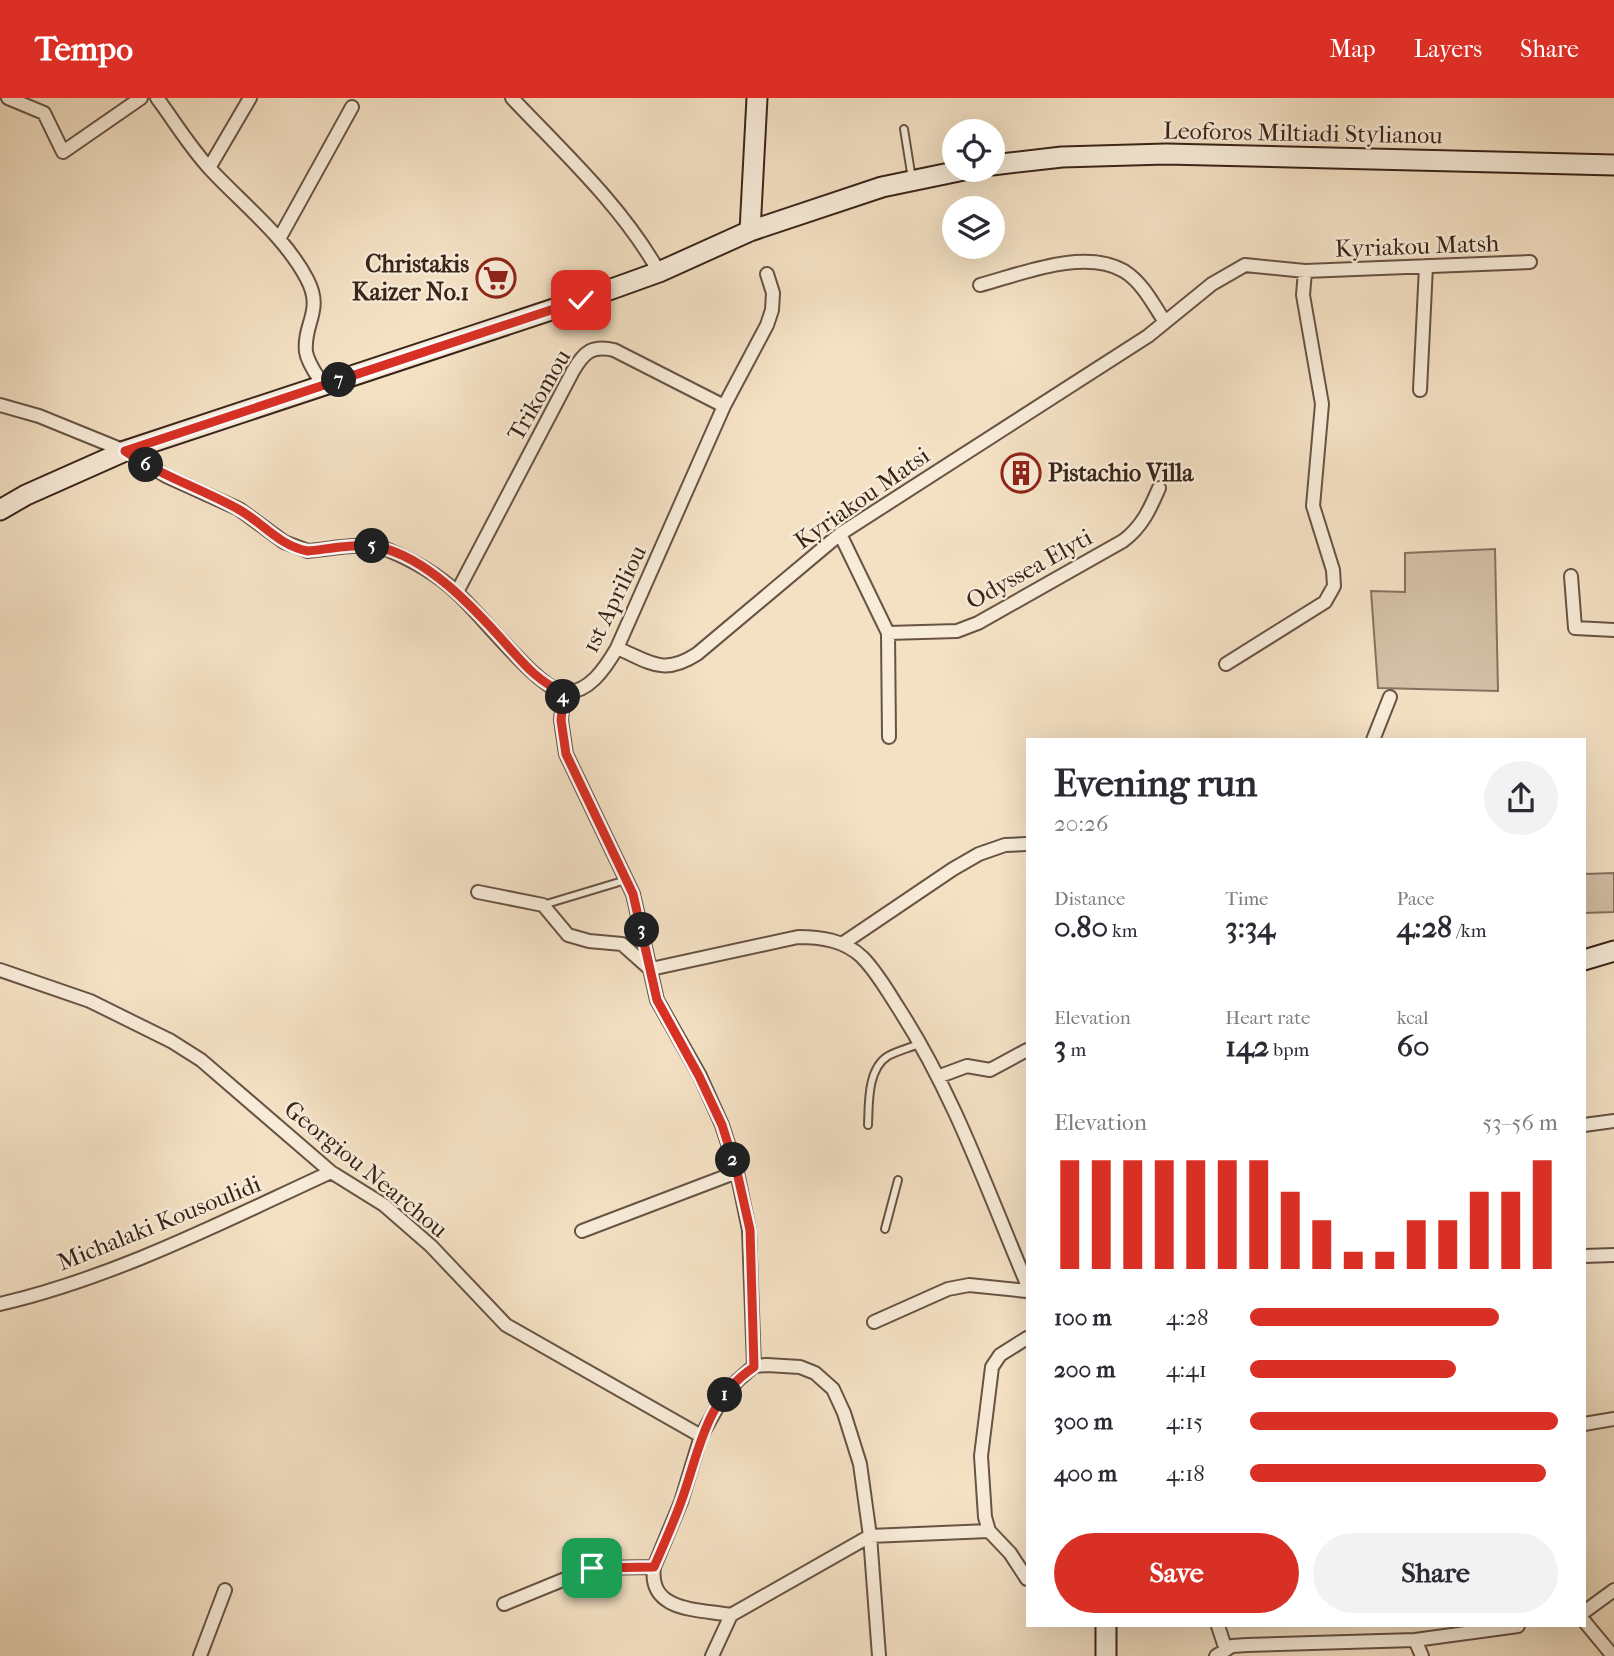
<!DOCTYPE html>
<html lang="en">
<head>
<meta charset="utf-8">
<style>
	body { margin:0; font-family:"IM FELL French Canon",serif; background:#f2f2f3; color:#2b2b33; height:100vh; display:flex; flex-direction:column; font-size:26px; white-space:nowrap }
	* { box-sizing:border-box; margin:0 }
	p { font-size:23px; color:#7c7c81 }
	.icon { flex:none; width:38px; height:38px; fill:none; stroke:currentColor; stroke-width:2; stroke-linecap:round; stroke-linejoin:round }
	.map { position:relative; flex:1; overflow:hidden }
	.details { position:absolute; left:1026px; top:640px; width:560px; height:889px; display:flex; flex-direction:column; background:#fff; border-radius:0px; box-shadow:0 7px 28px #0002 }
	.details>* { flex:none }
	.tools { position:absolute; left:942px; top:21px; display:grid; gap:14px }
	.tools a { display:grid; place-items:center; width:63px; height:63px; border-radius:50%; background:#fff; box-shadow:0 7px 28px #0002; font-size:35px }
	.pin { position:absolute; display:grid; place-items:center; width:60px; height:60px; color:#fff; margin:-30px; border-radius:14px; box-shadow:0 4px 10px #0006 }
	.km { position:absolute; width:35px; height:35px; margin:-18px; border-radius:50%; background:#222; color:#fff; font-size:19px; line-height:35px; text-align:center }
	.round { display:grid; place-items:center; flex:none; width:74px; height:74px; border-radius:37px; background:#f2f2f3 }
	.headline { display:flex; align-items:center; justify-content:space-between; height:119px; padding:0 28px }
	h1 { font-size:38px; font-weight:700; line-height:52px }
	.figures { display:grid; grid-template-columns:repeat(3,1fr); gap:10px; height:119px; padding:7px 28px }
	.figures div { display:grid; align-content:center }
	.figures b { font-size:30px; font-weight:700 }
	.figures small { font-size:19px; font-weight:400 }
	.figures p { font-size:19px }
	.chart { height:196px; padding:14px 28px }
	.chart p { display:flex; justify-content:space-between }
	.chart svg { width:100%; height:126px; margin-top:7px; stroke:#d93025; stroke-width:6 }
	.cta { display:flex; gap:14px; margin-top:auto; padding:14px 28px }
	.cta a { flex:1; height:80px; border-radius:42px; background:#d93025; color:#fff; font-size:28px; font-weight:700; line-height:80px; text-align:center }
	.cta a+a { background:#f2f2f3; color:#2b2b33 }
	ul { padding:0 28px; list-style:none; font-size:23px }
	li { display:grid; grid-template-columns:112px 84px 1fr; align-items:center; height:52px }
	li i { height:18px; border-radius:9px; background:#d93025 }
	header { display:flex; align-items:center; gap:42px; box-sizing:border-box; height:98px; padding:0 35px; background:#d93025; color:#fff }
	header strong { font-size:33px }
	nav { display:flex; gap:38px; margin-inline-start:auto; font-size:24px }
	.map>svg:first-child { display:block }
	.green { fill:#d4c1a7; stroke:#867260; stroke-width:2 }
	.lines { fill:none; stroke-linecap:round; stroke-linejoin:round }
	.lane-casing { stroke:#685344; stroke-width:10 }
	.street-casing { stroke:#685344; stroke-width:16 }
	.secondary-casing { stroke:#39241a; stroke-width:23 }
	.lane { stroke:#f8ecd9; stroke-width:6 }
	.street { stroke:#f8ecd9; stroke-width:12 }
	.secondary { stroke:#f8ecd9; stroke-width:19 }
	.route-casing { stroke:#fff; stroke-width:14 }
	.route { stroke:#d93025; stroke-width:9 }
	.labels { text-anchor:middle; stroke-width:5; stroke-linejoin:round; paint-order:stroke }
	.street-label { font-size:24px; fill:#39241a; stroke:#f8ecd9 }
	.poi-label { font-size:24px; font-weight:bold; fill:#39241a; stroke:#f8ecd9; text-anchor:end }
</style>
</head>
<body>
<header>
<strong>Tempo</strong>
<nav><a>Map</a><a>Layers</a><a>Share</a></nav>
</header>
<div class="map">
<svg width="1614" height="1558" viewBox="0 0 1614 1558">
	<rect width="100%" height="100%" fill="#f4e1c4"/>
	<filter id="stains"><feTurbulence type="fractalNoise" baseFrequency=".00286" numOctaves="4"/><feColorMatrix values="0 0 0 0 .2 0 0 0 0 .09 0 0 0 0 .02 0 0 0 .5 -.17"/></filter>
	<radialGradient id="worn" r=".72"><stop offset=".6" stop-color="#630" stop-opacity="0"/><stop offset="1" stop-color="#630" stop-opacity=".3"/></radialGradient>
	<path class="green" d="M 1495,451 L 1498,593 L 1378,590 L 1371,493 L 1405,494 L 1405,455 Z
		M 1614,775 L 1614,814 L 1584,815 L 1584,776 Z"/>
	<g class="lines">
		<g class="lane-casing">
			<path id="lane" d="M 904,31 L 912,81
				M 543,807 L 626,782
				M 868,1027 C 869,1006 867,971 888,958 C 897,953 909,950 919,946
				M 885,1131 L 898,1082"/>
		</g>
		<g class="street-casing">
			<path id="street" d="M 8,0 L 44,15 L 63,54 L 141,0
				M 157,0 C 175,24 191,51 212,73 C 244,107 285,139 307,181 C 324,213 303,225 306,254 C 308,266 317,277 323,287
				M 512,0 C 564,55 622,108 659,174
				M 209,70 L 250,0
				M 279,141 L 352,9
				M 980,187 C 1021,176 1084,150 1124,173 C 1143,185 1153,206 1165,224
				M 1420,292 L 1426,168
				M 0,307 L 39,318 L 125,353 L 166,378 L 239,411 L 284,444 L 308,453 C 332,451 365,443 388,452 C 412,462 437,476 456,494 C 480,515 535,587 561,593 C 587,599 606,569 617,550 L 724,308 L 767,227 L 772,212 L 773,195 L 767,176
				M 840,436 L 888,535 L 957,533 L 978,525 L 1123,443 C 1142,429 1150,411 1159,390
				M 1571,478 L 1575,530 L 1614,532
				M 457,494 L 573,273 C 584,254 592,247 614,252 L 724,308
				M 888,535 L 889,639
				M 617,550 C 650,564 663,578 697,556 L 840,436 L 1148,238 L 1212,186 L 1245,167 L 1305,173 L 1530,164
				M 1226,566 L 1325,504 L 1334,488 L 1333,472 L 1313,408 L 1322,306 L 1303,197 L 1305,173
				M 564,594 L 561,622 L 566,656 L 633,796 L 657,902 L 700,978 L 722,1027 L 737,1074 L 749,1132 L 754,1268
				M 1373,642 L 1390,599
				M 478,794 L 543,807 L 568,837 L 589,843 L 622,846 L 650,871
				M 842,846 L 953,771 L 979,756 L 1005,747 L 1027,746
				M 651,871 L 798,839 C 821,839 844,842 862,859 C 877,874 888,894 899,911 C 955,998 987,1092 1027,1186
				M 0,872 L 90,903 L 171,943 L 201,962 L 331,1074 L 384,1107 L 431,1148 L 506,1227 L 701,1338
				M 940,978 L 967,968 L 990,972 L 1027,952
				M 1584,1027 L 1614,1023
				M 582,1133 L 737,1074
				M 1584,1158 L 1614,1157
				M 0,1206 C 116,1179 224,1123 331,1074
				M 874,1224 L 948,1191 L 969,1187 L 1027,1193
				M 1027,1240 L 1000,1257 L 992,1269 L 981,1358 L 985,1419 L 989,1433 L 1010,1455 L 1027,1481
				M 1584,1326 L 1614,1321
				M 504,1506 L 592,1470 L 654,1469
				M 1584,1514 L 1614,1492
				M 731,1517 C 698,1511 648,1514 654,1469 L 681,1404 L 701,1338 L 719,1306 L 737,1283 L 754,1268 L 767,1267 L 800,1269 L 815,1275 L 833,1291 L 844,1315 L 860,1366 L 870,1438 L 879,1558
				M 1584,1523 L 1613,1558
				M 1218,1528 L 1226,1552
				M 1415,1542 L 1422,1558
				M 200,1558 L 225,1492
				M 712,1558 L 731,1517 L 870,1438 L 989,1433
				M 1216,1558 L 1232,1548 L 1247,1547 L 1415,1542 L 1518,1528"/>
		</g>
		<g class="secondary-casing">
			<path id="secondary" d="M 992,67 L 1062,59 L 1166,56 L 1614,67
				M 750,133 L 757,0
				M 0,412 L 26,397 L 125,353 L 581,202 L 659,174 L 750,133 L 882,89 L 964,72
				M 1584,862 L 1614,853
				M 1106,1558 L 1106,1528"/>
		</g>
		<use href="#lane" class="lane"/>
		<use href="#street" class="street"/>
		<use href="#secondary" class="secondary"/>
	</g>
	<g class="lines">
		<g class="route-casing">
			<path id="route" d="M 581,202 L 125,353 C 161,378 200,390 238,411 C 262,424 279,448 308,453 C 328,451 358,445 378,449 C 427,459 474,510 506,546 C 522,564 540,586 564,594 L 561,622 L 566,656 L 633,796 L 657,902 L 699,978 L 722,1027 L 737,1074 L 750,1132 L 754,1269 C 704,1303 700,1352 681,1404 C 673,1426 663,1448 654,1469 L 592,1470"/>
		</g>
		<use href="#route" class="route"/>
	</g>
	<defs>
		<g id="supermarket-ring" transform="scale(2.0125)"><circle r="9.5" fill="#f8ecd9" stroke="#8f2418" stroke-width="1.5"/><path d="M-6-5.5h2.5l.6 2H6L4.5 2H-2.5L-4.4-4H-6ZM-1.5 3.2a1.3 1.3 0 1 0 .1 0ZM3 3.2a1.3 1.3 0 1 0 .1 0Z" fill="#8f2418"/></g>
		<g id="building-ring" transform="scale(2.0125)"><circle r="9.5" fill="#f8ecd9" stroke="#8f2418" stroke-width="1.5"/><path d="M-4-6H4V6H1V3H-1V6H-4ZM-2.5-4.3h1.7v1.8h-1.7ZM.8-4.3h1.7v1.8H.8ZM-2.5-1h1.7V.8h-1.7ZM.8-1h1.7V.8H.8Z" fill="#8f2418"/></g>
	</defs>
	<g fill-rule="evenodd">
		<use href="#supermarket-ring" x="496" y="180"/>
		<use href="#building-ring" x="1021" y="375"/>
	</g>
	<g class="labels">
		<g class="street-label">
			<text transform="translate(1303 35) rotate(1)" y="8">Leoforos Miltiadi Stylianou</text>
			<text transform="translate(1417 148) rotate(-2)" y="8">Kyriakou Matsh</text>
			<text transform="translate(539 297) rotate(-60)" y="8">Trikomou</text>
			<text transform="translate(862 400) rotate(-35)" y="8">Kyriakou Matsi</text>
			<text transform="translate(1029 471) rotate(-29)" y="8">Odyssea Elyti</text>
			<text transform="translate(614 501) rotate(-64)" y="8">1st Apriliou</text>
			<text transform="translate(366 1071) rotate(39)" y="8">Georgiou Nearchou</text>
			<text transform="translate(159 1125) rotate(-22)" y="8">Michalaki Kousoulidi</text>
		</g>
		<g class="poi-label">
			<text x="469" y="174">Christakis<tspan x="469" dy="28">Kaizer No.1</tspan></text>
			<text x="1048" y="383" text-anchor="start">Pistachio Villa</text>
		</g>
	</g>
	<rect width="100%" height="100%" filter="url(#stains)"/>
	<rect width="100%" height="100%" fill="url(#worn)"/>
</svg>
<div class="tools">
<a><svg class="icon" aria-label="locate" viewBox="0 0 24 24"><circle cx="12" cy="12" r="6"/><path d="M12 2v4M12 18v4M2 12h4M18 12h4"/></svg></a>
<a><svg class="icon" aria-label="layers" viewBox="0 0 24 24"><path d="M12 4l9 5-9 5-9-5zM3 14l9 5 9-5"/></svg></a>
</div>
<div class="pin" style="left:592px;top:1470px;background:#1e9e55"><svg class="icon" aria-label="arrive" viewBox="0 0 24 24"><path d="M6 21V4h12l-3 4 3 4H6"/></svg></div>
<div class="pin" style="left:581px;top:202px;background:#d93025"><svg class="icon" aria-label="check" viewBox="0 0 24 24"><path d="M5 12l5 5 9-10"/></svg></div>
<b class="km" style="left:725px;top:1297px">1</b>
<b class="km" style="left:733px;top:1062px">2</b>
<b class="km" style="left:642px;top:832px">3</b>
<b class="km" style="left:563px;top:599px">4</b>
<b class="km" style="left:372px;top:448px">5</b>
<b class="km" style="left:146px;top:367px">6</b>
<b class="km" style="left:339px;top:282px">7</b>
<section class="details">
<div class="headline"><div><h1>Evening run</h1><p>20:26</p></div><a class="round"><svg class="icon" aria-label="share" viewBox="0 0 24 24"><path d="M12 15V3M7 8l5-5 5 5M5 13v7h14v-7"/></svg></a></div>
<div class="figures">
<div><p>Distance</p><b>0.80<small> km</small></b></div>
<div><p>Time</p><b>3:34</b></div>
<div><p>Pace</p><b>4:28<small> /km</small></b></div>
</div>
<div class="figures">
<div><p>Elevation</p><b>3<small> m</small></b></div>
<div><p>Heart rate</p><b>142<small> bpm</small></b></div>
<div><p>kcal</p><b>60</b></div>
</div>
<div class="chart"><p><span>Elevation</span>53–56 m</p>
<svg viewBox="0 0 160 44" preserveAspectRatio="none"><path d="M5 44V6M15 44V6M25 44V6M35 44V6M45 44V6M55 44V6M65 44V6M75 44V17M85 44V27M95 44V38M105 44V38M115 44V27M125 44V27M135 44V17M145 44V17M155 44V6"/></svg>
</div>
<ul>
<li><b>100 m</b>4:28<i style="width:81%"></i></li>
<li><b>200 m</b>4:41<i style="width:67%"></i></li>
<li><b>300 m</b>4:15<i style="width:100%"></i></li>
<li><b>400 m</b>4:18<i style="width:96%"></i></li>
</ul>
<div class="cta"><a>Save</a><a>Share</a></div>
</section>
</div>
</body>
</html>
